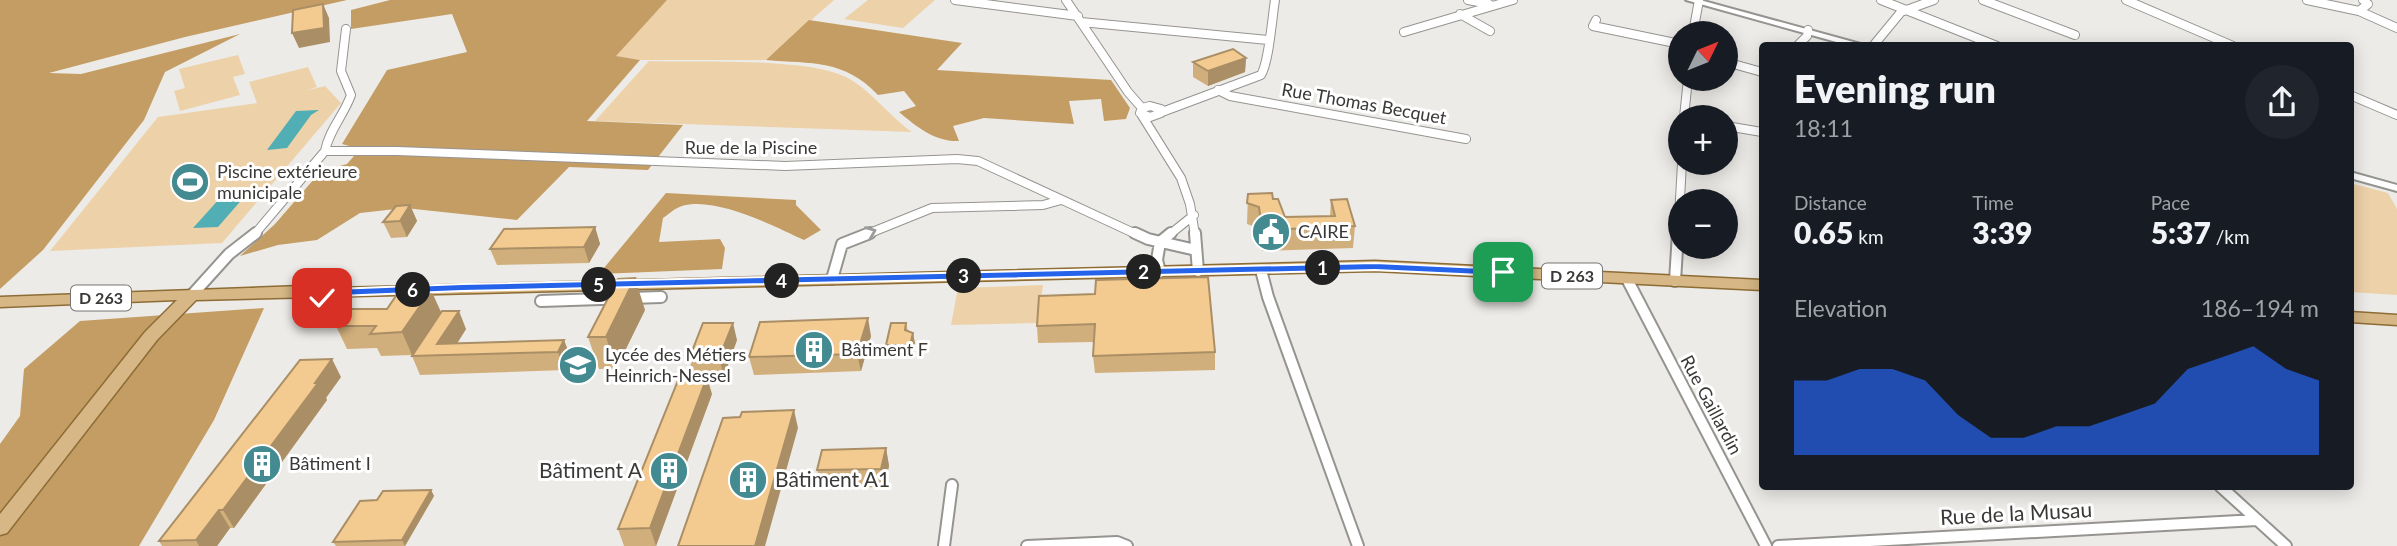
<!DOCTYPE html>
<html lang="en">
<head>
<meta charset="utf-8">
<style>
	body { margin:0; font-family:Lato,sans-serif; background:#20242c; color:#f1f3f6; height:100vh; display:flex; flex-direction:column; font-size:26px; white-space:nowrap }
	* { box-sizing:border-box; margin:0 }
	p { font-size:23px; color:#9ea1a6 }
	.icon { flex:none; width:38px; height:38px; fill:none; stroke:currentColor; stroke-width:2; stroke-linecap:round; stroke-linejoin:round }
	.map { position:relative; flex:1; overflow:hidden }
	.side { position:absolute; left:1759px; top:42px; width:595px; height:448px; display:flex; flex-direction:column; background:#171b24; border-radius:7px; box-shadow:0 4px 18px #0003 }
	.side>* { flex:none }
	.needle { width:46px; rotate:47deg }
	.tools { position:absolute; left:1668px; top:21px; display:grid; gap:14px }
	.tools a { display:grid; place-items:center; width:70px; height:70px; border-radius:50%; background:#171b24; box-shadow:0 4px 18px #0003; font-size:35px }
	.pin { position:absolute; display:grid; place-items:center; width:60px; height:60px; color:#fff; margin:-30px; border-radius:14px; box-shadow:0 4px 10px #0006 }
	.km { position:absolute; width:35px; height:35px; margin:-18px; border-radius:50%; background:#222; color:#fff; font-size:19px; line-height:35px; text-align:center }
	.round { display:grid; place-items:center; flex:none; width:74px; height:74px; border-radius:37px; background:#20242c }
	.headline { display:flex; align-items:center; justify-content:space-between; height:119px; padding:0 35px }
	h1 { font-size:38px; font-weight:800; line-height:52px }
	.metrics { display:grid; grid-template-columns:repeat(3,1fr); gap:10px; height:119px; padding:7px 35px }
	.metrics div { display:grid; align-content:center }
	.metrics b { font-size:30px; font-weight:800 }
	.metrics small { font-size:19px; font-weight:400 }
	.metrics p { font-size:19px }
	.chart { height:196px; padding:14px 35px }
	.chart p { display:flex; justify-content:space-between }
	.chart svg { width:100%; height:126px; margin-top:7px; fill:#2563eb; opacity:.7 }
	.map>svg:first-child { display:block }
	.green { fill:#edd1a9 }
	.forest { fill:#c49d64 }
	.water { fill:#51aeb4 }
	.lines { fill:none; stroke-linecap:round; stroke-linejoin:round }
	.minor-far1-casing { stroke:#969491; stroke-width:10 }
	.minor-casing { stroke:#969491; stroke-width:14 }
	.tertiary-casing { stroke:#969491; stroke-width:4 }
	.primary-casing { stroke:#8d6c35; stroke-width:3 }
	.minor-far1 { stroke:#fff; stroke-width:8 }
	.minor { stroke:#fff; stroke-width:10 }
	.tertiary { fill:#fff; fill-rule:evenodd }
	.primary { fill:#d6b785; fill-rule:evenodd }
	.wall { fill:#d1af7c }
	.shaded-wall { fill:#aa8e65 }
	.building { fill:#f3cb90; stroke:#aa8e65; stroke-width:2 }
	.oneway { stroke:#9c9c9b }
	.route { fill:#2563eb; stroke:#fff; stroke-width:2 }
	.labels { text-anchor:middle; stroke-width:6; stroke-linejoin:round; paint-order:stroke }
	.shield { fill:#fff; stroke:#757473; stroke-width:2 }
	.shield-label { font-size:16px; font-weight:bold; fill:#3a3937 }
	.street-label { font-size:18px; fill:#3a3937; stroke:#fff }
	.poi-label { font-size:18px; fill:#3a3937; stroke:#fff; text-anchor:start }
	.near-poi-label { font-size:21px; fill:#3a3937; stroke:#fff; text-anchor:end }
	.near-street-label { font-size:21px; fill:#3a3937; stroke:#fff }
</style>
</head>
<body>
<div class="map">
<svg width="2397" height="546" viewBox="0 0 2397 546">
	<rect width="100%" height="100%" fill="#edebe7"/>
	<path class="green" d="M 667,0 L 834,0 L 766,60 L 640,60 L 615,56 Z
		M 868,0 L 935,0 L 903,28 L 844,19 Z
		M 238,55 L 245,74 L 233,77 L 240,95 L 180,111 L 174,91 L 185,88 L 179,69 Z
		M 649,61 C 699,63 805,57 846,77 C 871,90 889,116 912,132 L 595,121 Z
		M 308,67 L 317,87 L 305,91 L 325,86 L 341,103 L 222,243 L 50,251 L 158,117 L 257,103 L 249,82 Z
		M 2350,183 L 2388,193 L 2397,209 L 2397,295 L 2350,292 Z
		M 1043,285 L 1038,323 L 951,325 L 958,288 Z"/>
	<path class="forest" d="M 0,0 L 347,0 L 185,37 L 49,73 L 81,74 L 240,34 L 165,72 L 144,120 L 43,250 L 0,289 Z
		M 390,0 L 667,0 L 616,56 L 640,60 L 587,121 L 683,125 L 648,170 L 569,167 L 517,220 L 405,208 L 360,213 L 317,240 L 278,245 L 240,256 L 275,224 L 321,171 L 347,164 L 360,149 L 342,144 L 387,70 L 467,52 L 452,14 L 351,29 L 351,10 Z
		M 809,20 L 962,43 L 937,70 L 1111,80 L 1130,108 L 1126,119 L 1104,121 L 1101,99 L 1069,101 L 1074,124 L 984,118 L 953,126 L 959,141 C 935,142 917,127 899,112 L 916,106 L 904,91 L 878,95 C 844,59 812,64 766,60 Z
		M 666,193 L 796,200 L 796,205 L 821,230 L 804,240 C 774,226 715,196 682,206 C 675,208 669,214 663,218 L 659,242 L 720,239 L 725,248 L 722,269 L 599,274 Z
		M 264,308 L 214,420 L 139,546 L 0,546 L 0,444 L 20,416 L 24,369 L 80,321 Z"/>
	<path class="water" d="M 319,110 L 311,115 L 287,148 L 267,150 L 296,111 Z
		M 245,196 L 218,227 L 193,228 L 221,197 Z"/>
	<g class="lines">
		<g class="minor-far1-casing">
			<path id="minor-far1" d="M 955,0 L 1078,16
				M 1066,0 L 1128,92 L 1142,108
				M 1468,0 L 1489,4
				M 1881,0 L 1997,46
				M 1983,0 L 2075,35
				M 2126,0 L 2233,46
				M 2307,0 L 2359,11 L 2397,28
				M 2359,11 L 2368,4 L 2363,0
				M 1460,14 L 1490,31
				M 1596,20 L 1593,26 L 1680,44
				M 1081,22 L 1268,40
				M 1404,32 L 1513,0
				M 1693,33 L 1699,0
				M 1797,46 L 1807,36 L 1808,30
				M 1873,46 L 1901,12 L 1934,0
				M 1726,62 L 1762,72
				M 1218,90 L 1230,96 L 1466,139
				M 2350,95 L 2397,115
				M 1150,106 L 1161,109 L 1161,113 L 1150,117 L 1140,113 L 1142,108 Z
				M 1162,112 L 1261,75 C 1269,62 1272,19 1275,0
				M 1141,114 L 1181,178 L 1190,204 L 1195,235
				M 1684,117 L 1688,79
				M 1726,126 L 1762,132
				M 325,151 L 397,151 L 785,166 L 957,159 L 978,161 L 1138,235
				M 254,235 L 325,151 C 329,130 344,115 351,95 L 341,71 L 346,29
				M 865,235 L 932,208 L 1043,205 L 1061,200
				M 1169,235 L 1194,215
				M 1678,235 L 1682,163"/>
		</g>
		<g class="minor-casing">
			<path id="minor" d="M 1135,233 L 1148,239 L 1196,250
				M 1195,233 L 1198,271
				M 1261,270 L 1268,297 L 1358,546
				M 1160,272 L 1157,260 L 1160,242 L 1171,233
				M 832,279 L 842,244 L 870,233
				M 1627,279 L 1766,546
				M 1675,281 L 1678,233
				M 192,295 L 229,254 L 256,233
				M 541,301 L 661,297
				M 2220,486 L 2286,546
				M 944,546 L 952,485
				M 1027,546 L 1117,542 L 1127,546
				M 1778,546 L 2257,520"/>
		</g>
		<g class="tertiary-casing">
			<path id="tertiary" d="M 1686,0 L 1700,0 L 1868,46 L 1851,46 Z
				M 2350,172 L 2397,185 L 2397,191 L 2350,178 Z"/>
		</g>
		<g class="primary-casing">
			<path id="primary" d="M 1375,261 L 1762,280 L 1762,290 L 1375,271 L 196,300 L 157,340 L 7,533 L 0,535 L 0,514 L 145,332 L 177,300 L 0,307 L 0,297 L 328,285 L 337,288 Z
				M 2350,312 L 2397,315 L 2397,325 L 2350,322 Z"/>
		</g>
		<use href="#minor-far1" class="minor-far1"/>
		<use href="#minor" class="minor"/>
		<use href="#tertiary" class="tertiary"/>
		<use href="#primary" class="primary"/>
	</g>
	<path class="wall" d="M 1246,58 L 1245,72 L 1208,86 L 1193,77 L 1193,62 Z
		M 1248,194 L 1273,199 L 1285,217 L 1330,216 L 1331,200 L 1355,226 L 1353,248 L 1262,251 L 1258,228 L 1247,224 Z
		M 410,205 L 417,221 L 407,237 L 391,238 L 383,222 Z
		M 595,227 L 600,244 L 589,263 L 497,265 L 490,249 Z
		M 1039,296 L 1215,352 L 1215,370 L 1095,373 L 1093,356 L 1094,342 L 1038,343 L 1037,326 Z
		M 645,310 L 616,369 L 599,369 L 588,337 Z
		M 441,312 L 412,355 L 381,356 L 377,348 L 347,349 L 336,326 Z
		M 906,323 L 908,331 L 913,333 L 915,344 L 912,357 L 888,357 L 886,345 Z
		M 466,329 L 457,343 L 564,340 L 571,359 L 565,370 L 420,375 L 412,356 Z
		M 871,336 L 861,371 L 754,375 L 749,357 Z
		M 737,340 L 724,376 L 694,376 L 689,359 Z
		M 341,377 L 326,397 L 327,400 L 234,528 L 230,528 L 217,546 L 162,546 L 159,541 Z
		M 712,394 L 656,546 L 624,546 L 618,529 Z
		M 886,448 L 889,466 L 884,487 L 821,488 L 817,470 Z
		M 431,490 L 434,496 L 405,546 L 336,546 L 333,542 L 377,500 Z"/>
	<path class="shaded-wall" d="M 323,4 L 329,18 L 330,42 L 299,48 L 292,33 Z
		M 1246,58 L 1245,72 L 1208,86 L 1208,71 Z
		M 410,205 L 417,221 L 407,237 L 400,221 Z
		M 595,227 L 600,244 L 589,263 L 584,247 Z
		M 635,278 L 645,310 L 616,369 L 606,337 Z
		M 431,290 L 441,312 L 412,355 L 402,332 Z
		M 459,311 L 466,329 L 450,355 L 437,344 Z
		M 868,318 L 871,336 L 861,371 L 857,354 Z
		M 733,323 L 737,340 L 724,376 L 719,358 Z
		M 913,333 L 915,344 L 912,357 L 910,345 Z
		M 564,340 L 571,359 L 565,370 L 558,352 Z
		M 332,359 L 341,377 L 326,398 L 327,400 L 234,528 L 223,510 Z
		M 707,377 L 712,394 L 656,546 L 650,528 Z
		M 794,410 L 798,428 L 765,546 L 755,546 Z
		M 886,448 L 889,466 L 884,487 L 881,469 Z
		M 431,490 L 434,496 L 405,546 L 402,540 Z
		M 219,510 L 230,528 L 217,546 L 199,546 L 196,540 Z"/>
	<path class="building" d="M 323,4 L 324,28 L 292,33 L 293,10 Z
		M 1233,49 L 1246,58 L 1208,71 L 1193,62 Z
		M 1272,193 L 1273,199 L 1278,199 L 1285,217 L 1335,216 L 1331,200 L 1347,199 L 1355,226 L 1262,230 L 1259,207 L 1247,203 L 1248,194 Z
		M 410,205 L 400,221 L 383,222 L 396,206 Z
		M 595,227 L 584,247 L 490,249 L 504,229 Z
		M 1208,277 L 1215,352 L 1093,356 L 1095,324 L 1037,326 L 1039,296 L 1095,294 L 1096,280 Z
		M 635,278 L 606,337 L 588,337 L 618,279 Z
		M 400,290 L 431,290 L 402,332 L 370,334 L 376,326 L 336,326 L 349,309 L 387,309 Z
		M 442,311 L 459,311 L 437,344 L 564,340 L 558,352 L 412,356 Z
		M 868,318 L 857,354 L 749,357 L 760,322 Z
		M 703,323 L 733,323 L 719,358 L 689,359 Z
		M 891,323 L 906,323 L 905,330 L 913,333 L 910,345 L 886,345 Z
		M 332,359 L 315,383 L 318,383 L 223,510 L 219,510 L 196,540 L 159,541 L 300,360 Z
		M 707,377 L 650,528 L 618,529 L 679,378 Z
		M 794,410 L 755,546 L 678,546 L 723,418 L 740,417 L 742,412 Z
		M 886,448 L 881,469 L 817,470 L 822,450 Z
		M 431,490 L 402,540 L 333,542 L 360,501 L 377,500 L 383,491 Z"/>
	<defs><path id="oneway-chevron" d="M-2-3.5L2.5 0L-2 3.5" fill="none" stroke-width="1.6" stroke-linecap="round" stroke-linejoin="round" transform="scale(1.75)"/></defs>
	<use class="oneway" href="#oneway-chevron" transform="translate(871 232) rotate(-22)"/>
	<path class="route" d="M 1375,263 L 1503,269 L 1508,272 L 1503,276 L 1375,270 L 462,291 L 337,296 L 322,301 L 317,298 L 335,289 L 462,284 Z"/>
	<defs>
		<g id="stadium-disc" transform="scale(2.0125)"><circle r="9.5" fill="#438b90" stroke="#fff"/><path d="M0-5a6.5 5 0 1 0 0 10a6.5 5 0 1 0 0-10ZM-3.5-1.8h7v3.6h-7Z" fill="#fff"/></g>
		<g id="civic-disc" transform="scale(2.0125)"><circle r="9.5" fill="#438b90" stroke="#fff"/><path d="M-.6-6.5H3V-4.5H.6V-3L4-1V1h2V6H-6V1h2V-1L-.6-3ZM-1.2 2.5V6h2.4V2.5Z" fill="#fff"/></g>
		<g id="building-disc" transform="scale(2.0125)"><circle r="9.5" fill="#438b90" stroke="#fff"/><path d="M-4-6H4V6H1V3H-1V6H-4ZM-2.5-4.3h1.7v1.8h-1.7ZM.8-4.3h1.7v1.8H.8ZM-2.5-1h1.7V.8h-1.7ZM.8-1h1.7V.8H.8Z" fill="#fff"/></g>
		<g id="school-disc" transform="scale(2.0125)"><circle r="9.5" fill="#438b90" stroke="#fff"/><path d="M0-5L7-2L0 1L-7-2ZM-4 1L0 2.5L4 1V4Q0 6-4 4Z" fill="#fff"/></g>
	</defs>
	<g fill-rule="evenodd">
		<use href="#stadium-disc" x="190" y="182"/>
		<use href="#civic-disc" x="1271" y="232"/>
		<use href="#building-disc" x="814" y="350"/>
		<use href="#school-disc" x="578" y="365"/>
		<use href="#building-disc" x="262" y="464"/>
		<use href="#building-disc" x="669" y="471"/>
		<use href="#building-disc" x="748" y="480"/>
	</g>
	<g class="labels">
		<g class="shield">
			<rect x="1542" y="263.5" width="60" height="25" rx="5"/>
			<rect x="71" y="285.5" width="60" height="25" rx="5"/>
		</g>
		<g class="shield-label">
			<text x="1572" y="282">D 263</text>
			<text x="101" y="304">D 263</text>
		</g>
		<g class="street-label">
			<text transform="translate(1364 104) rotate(10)" y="6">Rue Thomas Becquet</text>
			<text x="751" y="154">Rue de la Piscine</text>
			<text transform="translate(1711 405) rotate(62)" y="6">Rue Gaillardin</text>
		</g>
		<g class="poi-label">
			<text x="217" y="178">Piscine extérieure<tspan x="217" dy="21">municipale</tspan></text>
			<text x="1298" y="238">CAIRE</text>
			<text x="841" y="356">Bâtiment F</text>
			<text x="605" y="361">Lycée des Métiers<tspan x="605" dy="21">Heinrich-Nessel</tspan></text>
			<text x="289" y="470">Bâtiment I</text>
		</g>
		<g class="near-poi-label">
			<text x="642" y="478">Bâtiment A</text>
			<text x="775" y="487" text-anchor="start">Bâtiment A1</text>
		</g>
		<g class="near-street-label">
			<text transform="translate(2016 514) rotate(-3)" y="7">Rue de la Musau</text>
		</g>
	</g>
</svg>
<div class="tools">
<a><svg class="needle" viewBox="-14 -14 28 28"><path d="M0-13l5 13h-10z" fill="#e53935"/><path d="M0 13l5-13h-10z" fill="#9ea1a6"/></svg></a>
<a>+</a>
<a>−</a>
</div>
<div class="pin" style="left:1503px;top:272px;background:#1e9e55"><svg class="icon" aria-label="arrive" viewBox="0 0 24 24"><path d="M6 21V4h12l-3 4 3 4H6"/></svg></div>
<div class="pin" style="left:322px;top:298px;background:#d93025"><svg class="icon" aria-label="check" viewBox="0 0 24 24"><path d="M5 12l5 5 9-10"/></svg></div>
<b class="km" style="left:1323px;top:268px">1</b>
<b class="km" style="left:1144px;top:272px">2</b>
<b class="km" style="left:964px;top:276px">3</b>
<b class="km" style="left:782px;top:281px">4</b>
<b class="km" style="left:599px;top:285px">5</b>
<b class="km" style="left:413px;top:290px">6</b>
<section class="side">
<div class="headline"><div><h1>Evening run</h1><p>18:11</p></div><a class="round"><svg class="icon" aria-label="share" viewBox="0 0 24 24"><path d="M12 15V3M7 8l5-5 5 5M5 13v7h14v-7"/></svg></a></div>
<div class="metrics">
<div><p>Distance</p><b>0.65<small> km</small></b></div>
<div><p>Time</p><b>3:39</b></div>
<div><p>Pace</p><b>5:37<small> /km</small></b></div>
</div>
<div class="chart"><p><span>Elevation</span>186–194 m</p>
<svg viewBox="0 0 160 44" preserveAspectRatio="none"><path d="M0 44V18L10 18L20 14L30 14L40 18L50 30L60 38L70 38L80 34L90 34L100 30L110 26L120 14L130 10L140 6L150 14L160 18V44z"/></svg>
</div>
</section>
</div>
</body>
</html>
